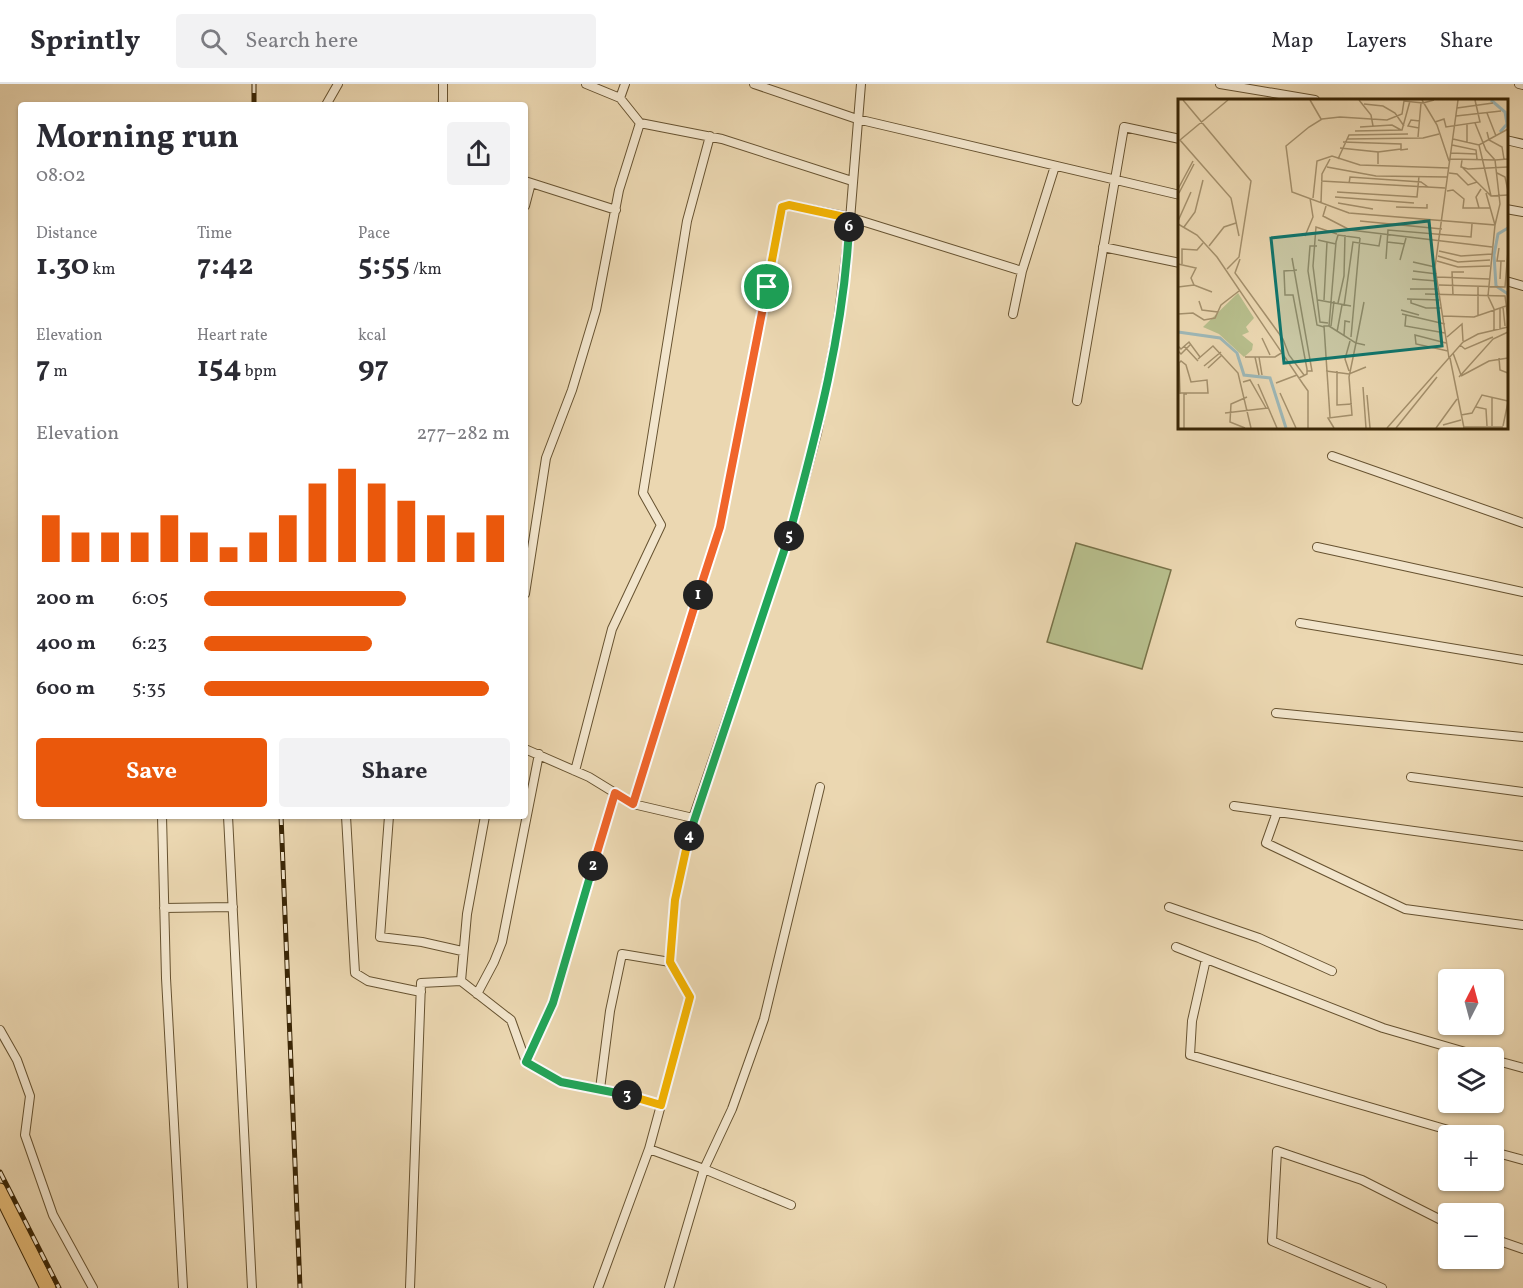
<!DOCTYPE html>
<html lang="en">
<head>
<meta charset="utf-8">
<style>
	body { margin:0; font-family:Vollkorn,serif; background:#f2f2f3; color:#2b2b33; height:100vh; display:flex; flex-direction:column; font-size:22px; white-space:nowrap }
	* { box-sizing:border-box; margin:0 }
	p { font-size:20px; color:#7c7c81 }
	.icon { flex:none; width:33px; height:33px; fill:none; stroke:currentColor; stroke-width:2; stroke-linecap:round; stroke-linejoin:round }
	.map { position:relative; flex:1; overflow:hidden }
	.sheet { position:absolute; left:18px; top:18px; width:510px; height:717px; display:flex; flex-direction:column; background:#fff; border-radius:6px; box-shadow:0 2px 4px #0004 }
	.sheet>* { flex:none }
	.needle { width:39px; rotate:6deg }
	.controls { position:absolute; left:1438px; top:885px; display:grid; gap:12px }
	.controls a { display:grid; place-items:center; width:66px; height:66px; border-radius:6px; background:#fff; box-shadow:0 2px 4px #0004; font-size:30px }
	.pin { position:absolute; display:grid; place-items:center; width:51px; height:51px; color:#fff; margin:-26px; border:3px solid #fff; border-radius:50%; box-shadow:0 2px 6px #0007 }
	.km { position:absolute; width:30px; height:30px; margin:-15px; border-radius:50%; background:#222; color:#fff; font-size:16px; line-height:30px; text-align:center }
	.round { display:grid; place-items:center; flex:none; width:63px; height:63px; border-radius:6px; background:#f2f2f3 }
	.head { display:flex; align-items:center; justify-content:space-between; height:102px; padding:0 18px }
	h1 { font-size:33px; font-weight:700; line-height:45px }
	.figures { display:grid; grid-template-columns:repeat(3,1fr); gap:9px; height:102px; padding:6px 18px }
	.figures div { display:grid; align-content:center }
	.figures b { font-size:30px; font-weight:700 }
	.figures small { font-size:16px; font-weight:400 }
	.figures p { font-size:16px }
	.chart { height:168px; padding:12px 18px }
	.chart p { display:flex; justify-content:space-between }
	.chart svg { width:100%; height:108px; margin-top:6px; stroke:#ea580c; stroke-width:6 }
	.primary-button { display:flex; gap:12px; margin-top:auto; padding:12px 18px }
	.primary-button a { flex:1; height:69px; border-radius:6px; background:#ea580c; color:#fff; font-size:24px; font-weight:700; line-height:69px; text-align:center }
	.primary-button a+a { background:#f2f2f3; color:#2b2b33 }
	ul { padding:0 18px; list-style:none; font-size:20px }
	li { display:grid; grid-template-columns:96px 72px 1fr; align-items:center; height:45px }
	li i { height:15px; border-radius:8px; background:#ea580c }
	header { display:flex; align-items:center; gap:36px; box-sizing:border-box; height:84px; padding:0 30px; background:#fff; border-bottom:2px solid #e1e1e2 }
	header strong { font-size:28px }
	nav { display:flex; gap:33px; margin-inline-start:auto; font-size:21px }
	.search { width:420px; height:54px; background:#f2f2f3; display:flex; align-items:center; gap:15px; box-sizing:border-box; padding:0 21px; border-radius:6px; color:#7c7c81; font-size:22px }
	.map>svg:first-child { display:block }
	.green { fill:#b7be8c; stroke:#787248; stroke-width:1.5 }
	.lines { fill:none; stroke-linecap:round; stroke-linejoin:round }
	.street-casing { stroke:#665230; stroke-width:10 }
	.highway-casing { stroke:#392505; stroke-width:17 }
	.street { stroke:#f2e5cc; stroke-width:8 }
	.highway { stroke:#e6bc78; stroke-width:15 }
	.rail-casing { stroke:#392505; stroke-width:5 }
	.rail { stroke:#f2e5cc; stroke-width:3; stroke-dasharray:9; stroke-linecap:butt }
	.split-1-casing { stroke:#fff; stroke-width:12 }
	.split-2-casing { stroke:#fff; stroke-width:12 }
	.split-3-casing { stroke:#fff; stroke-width:12 }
	.split-4-casing { stroke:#fff; stroke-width:12 }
	.split-5-casing { stroke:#fff; stroke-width:12 }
	.split-6-casing { stroke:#fff; stroke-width:12 }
	.split-7-casing { stroke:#fff; stroke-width:12 }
	.split-1 { stroke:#f0652b; stroke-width:8 }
	.split-2 { stroke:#f0652b; stroke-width:8 }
	.split-3 { stroke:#22a559; stroke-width:8 }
	.split-4 { stroke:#f5b400; stroke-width:8 }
	.split-5 { stroke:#22a559; stroke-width:8 }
	.split-6 { stroke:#22a559; stroke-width:8 }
	.split-7 { stroke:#f5b400; stroke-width:8 }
	.inset-river { fill:none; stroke:#9db7b7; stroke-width:3 }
	.inset-road { fill:none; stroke:#a4906c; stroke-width:1.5 }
	.view { fill:#0f766e; fill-opacity:0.15; stroke:#0f766e; stroke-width:3 }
	.inset-edge { fill:none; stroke:#392505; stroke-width:3 }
</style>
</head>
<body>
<header>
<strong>Sprintly</strong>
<div class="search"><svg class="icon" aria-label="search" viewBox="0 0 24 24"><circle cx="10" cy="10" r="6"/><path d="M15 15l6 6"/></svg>Search here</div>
<nav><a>Map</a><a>Layers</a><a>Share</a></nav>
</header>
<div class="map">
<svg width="1523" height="1204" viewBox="0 0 1523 1204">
	<rect width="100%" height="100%" fill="#ebd7b1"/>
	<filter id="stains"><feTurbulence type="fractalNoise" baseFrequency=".00333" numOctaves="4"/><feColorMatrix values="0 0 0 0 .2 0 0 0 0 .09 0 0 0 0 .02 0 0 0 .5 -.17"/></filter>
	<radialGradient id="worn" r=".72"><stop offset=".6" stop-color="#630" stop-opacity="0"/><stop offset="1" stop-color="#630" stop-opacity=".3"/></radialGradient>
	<path class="green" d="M 1076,459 L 1171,486 L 1142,585 L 1047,558 Z"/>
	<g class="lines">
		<g class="street-casing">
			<path id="street" d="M 586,0 L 620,14 L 640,39
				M 754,0 L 857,35 L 1180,111
				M 1220,0 L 1315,16
				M 1519,0 L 1523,1
				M 620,14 L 625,0
				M 326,21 L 338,0
				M 443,21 L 443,0
				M 1506,56 L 1523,60
				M 525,97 L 616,126
				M 525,122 L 531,99
				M 1506,125 L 1523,128
				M 1103,163 L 1180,179
				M 1506,197 L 1523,202
				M 1013,230 L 1022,187
				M 1077,317 L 1124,43 L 1180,55
				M 1332,372 L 1523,439
				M 1317,463 L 1523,508
				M 525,510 L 546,374 L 572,306 L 596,226 L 619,106 L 640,39 L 722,55 L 852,97
				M 1300,539 L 1523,576
				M 1276,629 L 1523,653
				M 525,665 L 589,693 L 633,720 L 693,734
				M 575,687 L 612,545 L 661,441 L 643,409 L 687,137 L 710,52
				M 1411,693 L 1523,708
				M 633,720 L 720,443 L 782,123 L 789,121 L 849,133 L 1022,187 L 1055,82
				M 1234,722 L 1523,762
				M 1277,728 L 1266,759 L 1405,825 L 1523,841
				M 162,732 L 166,894 L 183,1204
				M 228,732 L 252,1204
				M 346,732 L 355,889 L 368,897 L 421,908
				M 389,732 L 380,853 L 422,858 L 462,867
				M 1169,823 L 1259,854 L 1332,887
				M 164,824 L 233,823
				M 1176,863 L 1383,944 L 1486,974
				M 1206,875 L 1192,937 L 1190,971 L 1469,1052
				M 461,897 L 467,830 L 485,732
				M 477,910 L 494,878 L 502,858 L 539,670
				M 0,946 L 17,976 L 30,1012 L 25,1051 L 53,1131 L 93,1204
				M 1494,976 L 1523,984
				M 526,978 L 553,919 L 615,709
				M 600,1005 L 610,927 L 622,870 L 670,878
				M 661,1021 L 690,913 L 670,878 L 675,816 L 693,734 L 789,454 L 817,349 L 837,246 L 849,148 L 861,0
				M 1494,1068 L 1523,1076
				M 791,1121 L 704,1085 L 732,1025 L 764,935 L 820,703
				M 1494,1155 L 1523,1165
				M 410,1204 L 421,899 L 461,897 L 511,936 L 526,978 L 561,998 L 621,1009 L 661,1021 L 649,1065 L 704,1085 L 669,1204
				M 598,1204 L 649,1065
				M 1382,1204 L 1272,1157 L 1277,1067 L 1362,1096 L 1449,1140"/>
		</g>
		<g class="highway-casing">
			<path id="highway" d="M 0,1107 L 48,1204"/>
		</g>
		<use href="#street" class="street"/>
		<use href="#highway" class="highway"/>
		<g class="rail-casing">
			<path id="rail" d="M 254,0 L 254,21
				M 281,732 L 300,1204
				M 0,1088 L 59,1204"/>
		</g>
		<use href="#rail" class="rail"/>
	</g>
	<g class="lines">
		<g class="split-1-casing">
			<path id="split-1" d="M 698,511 L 720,443 L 767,203"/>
		</g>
		<g class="split-2-casing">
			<path id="split-2" d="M 593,782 L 615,709 L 633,720 L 698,511"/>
		</g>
		<g class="split-3-casing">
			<path id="split-3" d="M 593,782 L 553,919 L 526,978 L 561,998 L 627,1011"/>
		</g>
		<g class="split-4-casing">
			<path id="split-4" d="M 627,1011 L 661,1021 L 690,913 L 670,878 L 675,816 L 689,752"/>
		</g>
		<g class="split-5-casing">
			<path id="split-5" d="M 689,752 L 789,452"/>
		</g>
		<g class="split-6-casing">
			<path id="split-6" d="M 789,452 C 816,351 844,248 849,143"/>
		</g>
		<g class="split-7-casing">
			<path id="split-7" d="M 767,203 L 782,123 L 789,121 L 849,134 L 849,143"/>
		</g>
		<use href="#split-1" class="split-1"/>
		<use href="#split-2" class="split-2"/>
		<use href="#split-3" class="split-3"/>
		<use href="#split-4" class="split-4"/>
		<use href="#split-5" class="split-5"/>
		<use href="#split-6" class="split-6"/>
		<use href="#split-7" class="split-7"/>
	</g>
	<g transform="translate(1178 15)">
		<rect width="330" height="330" fill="#ebd7b1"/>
		<path d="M 60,194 L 76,219 L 68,228 L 71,233 L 64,236 L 75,245 L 74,251 L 66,258 L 41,235 L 25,228 Z" fill="#b7be8c"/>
		<path class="inset-river" d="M 313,1 L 327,13 L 329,25 L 322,33M 330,129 L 320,135 L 316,156 L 318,187 L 330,195M 0,233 L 42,239 L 59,254 L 66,276 L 92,279 L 108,329"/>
		<path class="inset-road" d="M 5,1 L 73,82 L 61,158 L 49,170M 50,1 L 2,41 L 53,99 L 61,137M 132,1 L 143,20M 181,1 L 193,16 L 195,27M 244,1 L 259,26 L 271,62M 256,1 L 245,4 L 226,2 L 224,15 L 209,21 L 162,18 L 144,20 L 131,28 L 108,47 L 114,93 L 171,114 L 317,126 L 310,197 L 316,210 L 316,231M 186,5 L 205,7 L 217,14 L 226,27M 279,9 L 315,4M 309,14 L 318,37M 278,17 L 323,12M 257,23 L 266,20 L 268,28 L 302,23 L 297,1M 297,24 L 308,51 L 317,61 L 330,60M 289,25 L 289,44M 182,28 L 214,26 L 223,31M 241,29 L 230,27 L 233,21 L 242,22M 177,32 L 224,31 L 232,2M 309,33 L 311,41 L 324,48 L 326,60M 240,38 L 243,4M 169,40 L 245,39 L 261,35M 275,40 L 301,46 L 330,30M 165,43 L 223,45 L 223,51 L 230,50M 274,46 L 298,51 L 299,60M 301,46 L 313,97M 162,49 L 200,53 L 200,65M 200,53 L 223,50M 273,54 L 299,55M 160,60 L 171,36 L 230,35M 272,60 L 317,61 L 322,105 L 317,126M 284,61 L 283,68 L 290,70 L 330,68M 283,67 L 299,83M 149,68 L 198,77 L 269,78M 271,74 L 279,75 L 290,86 L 299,83 L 313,97 L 330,96M 319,74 L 327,78 L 330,92M 143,82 L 267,89M 171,85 L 172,78 L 243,83 L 250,88M 0,90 L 15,62M 269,92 L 275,91 L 286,100 L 285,109 L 312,109M 159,93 L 239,98 L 241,77M 1,94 L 16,65M 308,94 L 317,126M 157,98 L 236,104M 135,99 L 139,62 L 154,57 L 182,66 L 271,69M 143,104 L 144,75 L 152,60M 160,104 L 195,110M 148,107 L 145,117 L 172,131 L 314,148M 218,108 L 249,109 L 249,105M 301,109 L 298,98 L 303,90M 0,122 L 13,93M 182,122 L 264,130M 0,125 L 19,136 L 39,158 L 125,285 L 130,292 L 130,329M 6,128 L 17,113 L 25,81M 127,137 L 135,118 L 132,99M 140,141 L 158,145M 209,143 L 227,145M 31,147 L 46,128 L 58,124M 139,147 L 132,147 L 130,172 L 139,226 L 146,228M 321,149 L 319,162 L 327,162M 261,152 L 283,157 L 314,155M 260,157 L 280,163 L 312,161M 114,159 L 134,272 L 129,272M 62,160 L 57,174 L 105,240 L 111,256 L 126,276M 208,160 L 210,131 L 293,138 L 294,125M 222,161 L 228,139M 259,162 L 280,168 L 312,167M 235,163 L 257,168M 0,165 L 18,169 L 13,179 L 16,186M 4,165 L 4,150 L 19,151 L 25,144M 119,171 L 106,172 L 107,196 L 115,196 L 129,270 L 129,275 L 121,279M 235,172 L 259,175M 259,178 L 311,180M 234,180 L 259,182M 322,180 L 323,162M 261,186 L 327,188 L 330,152M 0,188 L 16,186 L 34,193M 300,188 L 300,216M 232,190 L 260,190M 247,195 L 327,197 L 330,220M 275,196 L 274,173 L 286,173M 229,200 L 262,201M 233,200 L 233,204 L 248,209 L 263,209M 140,201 L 173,207M 146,201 L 149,143M 21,202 L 24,211 L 40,213M 186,203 L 178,244 L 187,246M 160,204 L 166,177 L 167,136M 166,207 L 175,143 L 201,147 L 203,136M 325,208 L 327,227M 322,209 L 322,230M 223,211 L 241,216M 0,215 L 15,214 L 26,221 L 37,219 L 43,206 L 61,192M 224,215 L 267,225M 228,216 L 227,227 L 267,234M 265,217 L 296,218 L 328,207M 150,224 L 142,223 L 135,167 L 138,128 L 159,135M 151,227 L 178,244 L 171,278 L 174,316 L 150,319 L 156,329M 153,227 L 156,202M 159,233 L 164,206M 166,236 L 167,222 L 172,223M 173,238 L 182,139M 269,238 L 284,225 L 285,242M 84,239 L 92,256M 268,244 L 237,236 L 238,245 L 270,252M 282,246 L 287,250 L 315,238M 0,247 L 3,250 L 11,243 L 22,258M 6,247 L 20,262M 0,252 L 3,255 L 13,245M 275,254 L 283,276M 67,258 L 97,258 L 105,253M 77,258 L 81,276M 81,258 L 84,276M 271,259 L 257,168 L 280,1M 272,259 L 286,329M 321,259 L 322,271 L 330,274M 20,260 L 35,247 L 60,274 L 73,329M 26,267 L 43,253M 30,269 L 44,256M 148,272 L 171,275 L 188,268M 159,272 L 159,306 L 174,305M 171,272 L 167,260 L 172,242M 283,277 L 311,262 L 330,259M 281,278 L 315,240 L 330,233M 65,283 L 72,281 L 88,309M 98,284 L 119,276M 80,285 L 99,329M 185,288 L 188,329M 102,294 L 118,329M 2,295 L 1,264 L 3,262 L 8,266 L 13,283 L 29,281 L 30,294 L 2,294M 189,296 L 192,329M 314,298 L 314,327M 298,308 L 308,310 L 309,327M 47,314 L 90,309M 283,316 L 294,314 L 304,296 L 330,302M 152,318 L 146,227 L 151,227 L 158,143 L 160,136 L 182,139M 265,326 L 283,321M 325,327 L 330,303M 285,328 L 325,328M 6,329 L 6,295 L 9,295M 67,329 L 52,323 L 53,305 L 69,298M 209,329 L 285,243 L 300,235 L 330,228M 218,329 L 259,278M 258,329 L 279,300"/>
		<path class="view" d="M 251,122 L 264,247 L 106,264 L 93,139 Z"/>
		<rect width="330" height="330" class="inset-edge"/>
	</g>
	<rect width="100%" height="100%" filter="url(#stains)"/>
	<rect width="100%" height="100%" fill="url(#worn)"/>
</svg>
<div class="controls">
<a><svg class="needle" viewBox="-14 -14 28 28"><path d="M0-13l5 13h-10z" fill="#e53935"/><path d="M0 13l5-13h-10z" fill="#7c7c81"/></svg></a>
<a><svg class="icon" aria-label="layers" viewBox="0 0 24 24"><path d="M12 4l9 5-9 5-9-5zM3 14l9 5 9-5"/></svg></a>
<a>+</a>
<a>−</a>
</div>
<div class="pin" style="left:767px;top:203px;background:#1e9e55"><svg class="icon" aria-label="arrive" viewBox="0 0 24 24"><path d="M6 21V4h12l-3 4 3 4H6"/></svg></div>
<b class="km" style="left:698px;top:511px">1</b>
<b class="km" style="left:593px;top:782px">2</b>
<b class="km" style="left:627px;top:1011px">3</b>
<b class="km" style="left:689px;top:752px">4</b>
<b class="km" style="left:789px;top:452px">5</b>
<b class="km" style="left:849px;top:143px">6</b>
<section class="sheet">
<div class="head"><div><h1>Morning run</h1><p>08:02</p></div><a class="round"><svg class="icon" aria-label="share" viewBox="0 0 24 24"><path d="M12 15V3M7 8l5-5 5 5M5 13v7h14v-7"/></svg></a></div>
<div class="figures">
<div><p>Distance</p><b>1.30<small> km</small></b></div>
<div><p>Time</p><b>7:42</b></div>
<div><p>Pace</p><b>5:55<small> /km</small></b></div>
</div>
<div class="figures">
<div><p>Elevation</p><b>7<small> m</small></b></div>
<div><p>Heart rate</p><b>154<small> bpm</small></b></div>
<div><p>kcal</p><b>97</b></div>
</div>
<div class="chart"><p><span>Elevation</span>277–282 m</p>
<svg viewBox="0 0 160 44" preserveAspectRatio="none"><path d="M5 44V25M15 44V32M25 44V32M35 44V32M45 44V25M55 44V32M65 44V38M75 44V32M85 44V25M95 44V12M105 44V6M115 44V12M125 44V19M135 44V25M145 44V32M155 44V25"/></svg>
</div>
<ul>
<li><b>200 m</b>6:05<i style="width:66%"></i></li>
<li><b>400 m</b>6:23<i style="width:55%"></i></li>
<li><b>600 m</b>5:35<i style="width:93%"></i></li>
</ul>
<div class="primary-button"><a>Save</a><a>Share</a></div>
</section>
</div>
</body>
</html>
